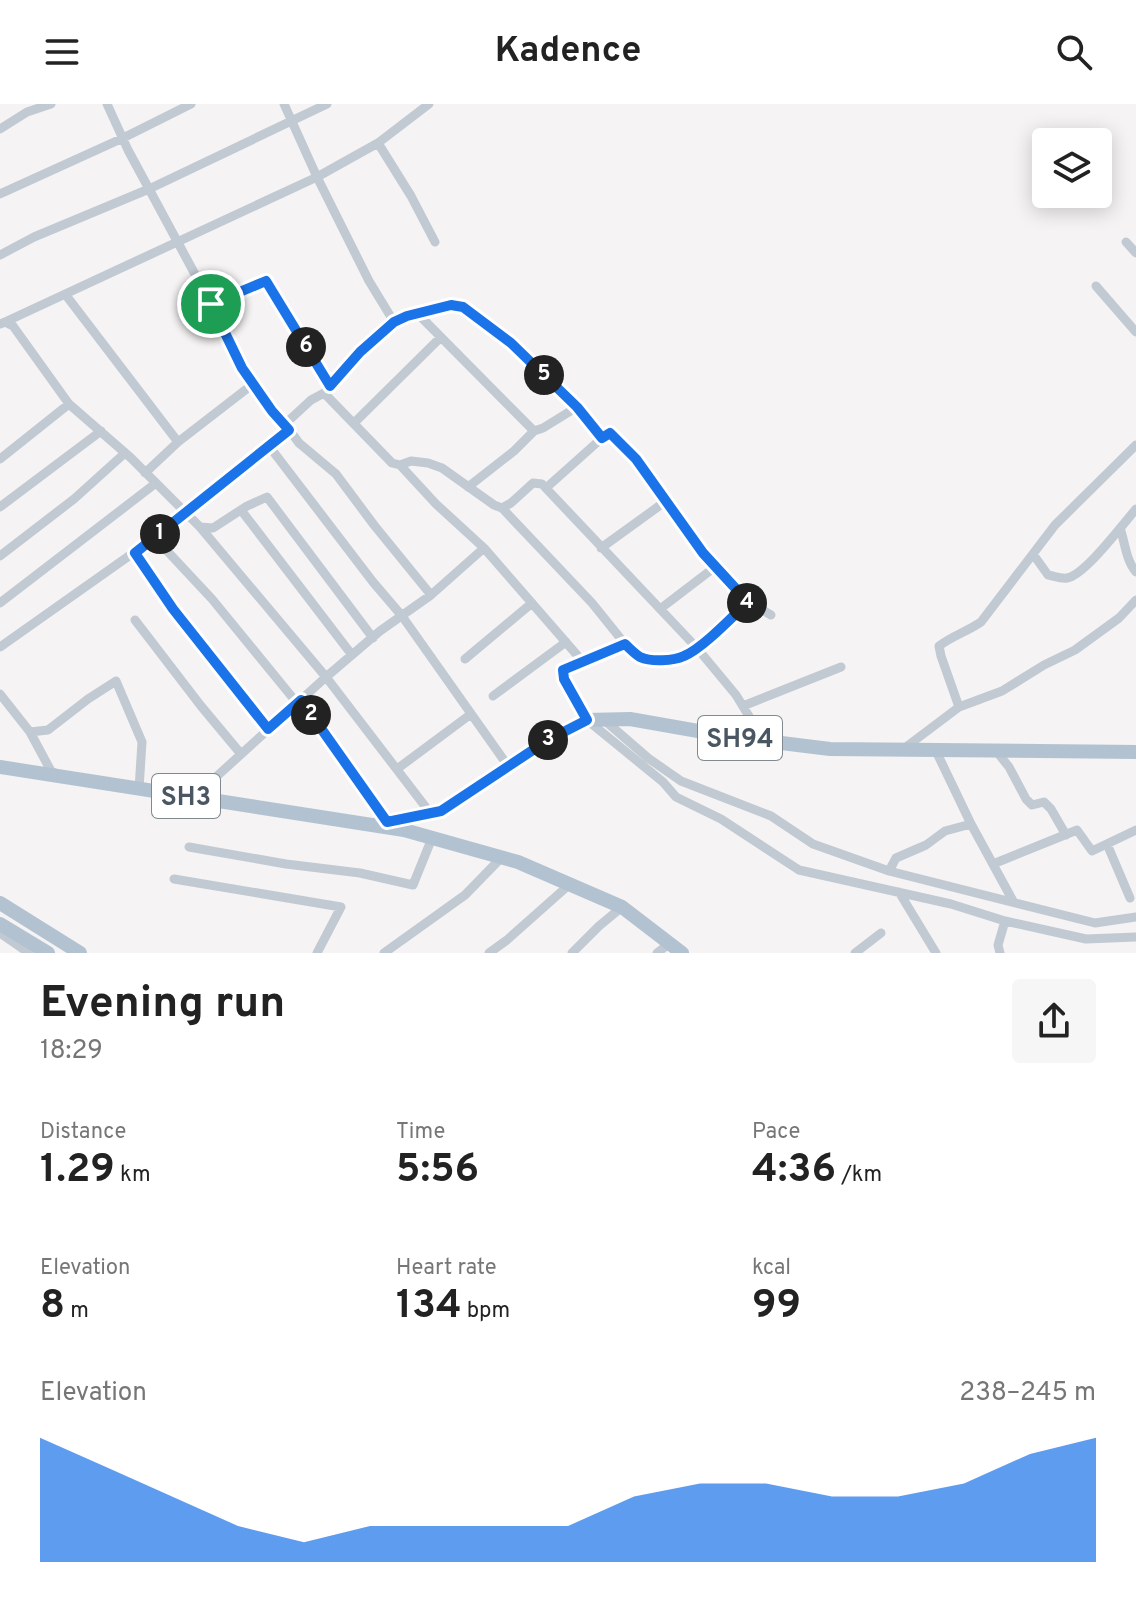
<!DOCTYPE html>
<html lang="en">
<head>
<meta charset="utf-8">
<style>
	body { margin:0; font-family:Overpass,sans-serif; background:#f6f6f6; color:#222; height:100vh; display:flex; flex-direction:column; font-size:30px; white-space:nowrap }
	* { box-sizing:border-box; margin:0 }
	p { font-size:26px; color:#767676 }
	.icon { flex:none; width:44px; height:44px; fill:none; stroke:currentColor; stroke-width:2; stroke-linecap:round; stroke-linejoin:round }
	.map { position:relative; height:849px; overflow:hidden }
	.drawer { display:flex; flex-direction:column; background:#fff; flex:1 }
	.drawer>* { flex:none }
	.buttons { position:absolute; left:1032px; top:24px; display:grid; gap:16px }
	.buttons a { display:grid; place-items:center; width:80px; height:80px; border-radius:8px; background:#fff; box-shadow:0 4px 20px #0003; font-size:40px }
	.pin { position:absolute; display:grid; place-items:center; width:68px; height:68px; color:#fff; margin:-34px; border:4px solid #fff; border-radius:50%; box-shadow:0 2px 8px #0007 }
	.km { position:absolute; width:40px; height:40px; margin:-20px; border-radius:50%; background:#222; color:#fff; font-size:22px; line-height:40px; text-align:center }
	.round { display:grid; place-items:center; flex:none; width:84px; height:84px; border-radius:8px; background:#f6f6f6 }
	.overview { display:flex; align-items:center; justify-content:space-between; height:136px; padding:0 40px }
	h1 { font-size:44px; font-weight:700; line-height:60px }
	.metrics { display:grid; grid-template-columns:repeat(3,1fr); gap:12px; height:136px; padding:8px 40px }
	.metrics div { display:grid; align-content:center }
	.metrics b { font-size:40px; font-weight:700 }
	.metrics small { font-size:22px; font-weight:400 }
	.metrics p { font-size:22px }
	.chart { height:224px; padding:16px 40px }
	.chart p { display:flex; justify-content:space-between }
	.chart svg { width:100%; height:144px; margin-top:8px; fill:#1a73e8; opacity:.7 }
	header { display:flex; justify-content:space-between; align-items:center; height:104px; padding:0 40px; background:#fff; font-size:36px; font-weight:700 }
	.map>svg:first-child { display:block }
	.lines { fill:none; stroke-linecap:round; stroke-linejoin:round }
	.street { stroke:#c1cad2; stroke-width:9 }
	.primary { stroke:#b3c2d1; stroke-width:14 }
	.route-casing { stroke:#fff; stroke-width:16 }
	.route { stroke:#1a73e8; stroke-width:10 }
	.labels { text-anchor:middle; stroke-width:6; stroke-linejoin:round; paint-order:stroke }
	.shield { fill:#fff; stroke:#808990; stroke-width:2 }
	.shield-label { font-size:26px; font-weight:bold; fill:#4a5661 }
</style>
</head>
<body>
<header><svg class="icon" aria-label="menu" viewBox="0 0 24 24"><path d="M4 6h16M4 12h16M4 18h16"/></svg>Kadence<svg class="icon" aria-label="search" viewBox="0 0 24 24"><circle cx="10" cy="10" r="6"/><path d="M15 15l6 6"/></svg></header>
<div class="map">
<svg width="1136" height="849" viewBox="0 0 1136 849">
	<rect width="100%" height="100%" fill="#f5f3f3"/>
	<g class="lines">
		<path class="street" d="M 107,0 L 128,46 L 211,200 L 242,264 L 272,307 L 285,320 L 311,296 L 324,289 L 392,359 L 400,361 L 411,357 L 428,359 L 442,364 L 494,401 L 502,404 L 511,399 L 533,379 L 542,380 L 697,544 L 736,591 L 764,637
			M 0,25 L 27,8 L 51,0
			M 378,39 L 411,92 L 435,138
			M 0,90 L 123,34 L 191,0
			M 1126,138 L 1136,149
			M 0,151 L 34,133 L 149,85 L 327,0
			M 1096,182 L 1136,228
			M 65,190 L 178,338 L 253,280
			M 211,200 L 266,177 L 330,282
			M 418,210 L 451,201 L 463,203 L 511,239 L 577,303 L 602,334
			M 5,218 L 317,73 L 284,0
			M 394,218 L 369,177 L 317,73 L 378,39 L 429,0
			M 0,220 L 5,218 L 13,222 L 69,300 L 131,354 L 200,423 L 213,424 L 247,402 L 267,393 L 373,534
			M 324,289 C 348,262 380,218 418,210 L 534,327 L 543,324 L 577,303
			M 354,319 L 441,233
			M 288,324 L 299,339 L 336,370 L 374,421 L 431,491
			M 269,342 L 373,478 L 402,512 L 508,662
			M 0,355 L 69,300
			M 400,361 L 436,400 L 484,444
			M 145,369 L 178,338
			M 468,383 L 514,347 L 534,327
			M 546,384 L 602,334 L 610,329 L 636,355 L 703,449 L 727,476 L 748,498 L 771,511
			M 0,403 L 101,327
			M 502,404 L 592,499 L 625,540 L 580,558
			M 241,406 L 352,551
			M 200,423 L 326,573 L 431,710
			M 1120,424 C 1125,438 1126,457 1136,468
			M 155,434 L 212,495 L 297,599
			M 601,444 L 666,397
			M 135,449 L 173,505 L 268,625
			M 1033,450 L 1048,471 C 1054,472 1061,475 1067,474 C 1085,471 1123,420 1136,405
			M 0,452 L 74,395 L 125,349
			M 0,499 L 156,379
			M 660,505 L 715,463
			M 135,516 L 201,602 L 241,650
			M 625,540 C 629,544 635,550 640,553 C 651,558 673,557 684,552 C 701,545 733,511 748,498
			M 0,543 L 160,430 L 289,326
			M 465,555 L 532,499
			M 0,590 L 30,628 L 51,667 L 58,671
			M 493,592 L 566,538
			M 301,596 L 387,718
			M 743,602 L 841,563
			M 959,603 L 1002,587 L 1044,561 L 1075,546 L 1119,514 L 1136,496
			M 603,615 L 648,654 L 681,677 L 771,712 L 813,740 L 889,767 L 1095,819 L 1136,813
			M 30,628 L 48,626 L 88,595 L 116,577 L 142,638 L 139,685
			M 902,646 L 959,603 L 941,552 L 939,542 C 952,532 968,527 981,518 L 1055,421 L 1136,341
			M 936,647 L 971,720 L 1013,797
			M 997,648 L 1009,663 L 1026,695 L 1032,701 L 1044,698 L 1051,705 L 1066,731
			M 397,665 L 471,610
			M 194,693 L 326,573 L 380,527 L 431,491 L 484,444 L 577,551 L 580,558 L 563,566 L 564,575 L 587,616 L 663,678 L 676,693 L 721,715 L 799,766 L 951,800 L 1005,817 L 1086,835 L 1136,833
			M 1107,740 L 1130,794
			M 189,743 L 286,760 L 360,769 L 413,781 L 432,734
			M 993,760 L 1077,726 L 1092,747 L 1136,726
			M 889,767 L 896,754 L 926,741 L 945,727 L 971,720
			M 174,775 L 341,803 L 317,849
			M 899,788 L 936,849
			M 0,829 L 29,849
			M 384,849 L 465,791 L 502,753
			M 489,849 L 507,836 L 570,780
			M 572,849 L 599,822 L 622,803
			M 657,849 L 670,839
			M 855,849 L 881,829
			M 1000,849 L 998,841 L 1005,817"/>
		<path class="primary" d="M 0,663 L 404,726 L 518,758 L 622,803 L 682,849
			M 373,721 L 441,707 L 548,636 L 587,616 L 630,615 L 732,633 L 830,645 L 1136,648
			M 0,799 L 80,849
			M 0,820 L 48,849"/>
	</g>
	<g class="lines">
		<g class="route-casing">
			<path id="route" d="M 266,177 L 330,282 L 360,248 L 394,218 L 407,212 L 451,201 L 463,203 L 511,239 L 577,303 L 602,334 L 610,329 L 636,355 L 703,449 L 748,498 C 733,512 702,545 684,552 C 673,557 651,558 640,553 C 635,550 629,544 625,540 L 563,566 L 564,575 L 587,616 L 548,636 L 441,707 L 387,718 L 301,596 L 268,625 L 173,505 L 135,449 L 289,326 L 272,307 L 242,264 L 211,200 Z"/>
		</g>
		<use href="#route" class="route"/>
	</g>
	<g class="labels">
		<g class="shield">
			<rect x="698" y="612" width="84" height="44" rx="6"/>
			<rect x="152" y="670" width="68" height="44" rx="6"/>
		</g>
		<g class="shield-label">
			<text x="740" y="643">SH94</text>
			<text x="186" y="701">SH3</text>
		</g>
	</g>
</svg>
<div class="buttons">
<a><svg class="icon" aria-label="layers" viewBox="0 0 24 24"><path d="M12 4l9 5-9 5-9-5zM3 14l9 5 9-5"/></svg></a>
</div>
<div class="pin" style="left:211px;top:200px;background:#1e9e55"><svg class="icon" aria-label="arrive" viewBox="0 0 24 24"><path d="M6 21V4h12l-3 4 3 4H6"/></svg></div>
<b class="km" style="left:160px;top:430px">1</b>
<b class="km" style="left:311px;top:611px">2</b>
<b class="km" style="left:548px;top:636px">3</b>
<b class="km" style="left:747px;top:499px">4</b>
<b class="km" style="left:544px;top:271px">5</b>
<b class="km" style="left:306px;top:243px">6</b>
</div>
<section class="drawer">
<div class="overview"><div><h1>Evening run</h1><p>18:29</p></div><a class="round"><svg class="icon" aria-label="share" viewBox="0 0 24 24"><path d="M12 15V3M7 8l5-5 5 5M5 13v7h14v-7"/></svg></a></div>
<div class="metrics">
<div><p>Distance</p><b>1.29<small> km</small></b></div>
<div><p>Time</p><b>5:56</b></div>
<div><p>Pace</p><b>4:36<small> /km</small></b></div>
</div>
<div class="metrics">
<div><p>Elevation</p><b>8<small> m</small></b></div>
<div><p>Heart rate</p><b>134<small> bpm</small></b></div>
<div><p>kcal</p><b>99</b></div>
</div>
<div class="chart"><p><span>Elevation</span>238–245 m</p>
<svg viewBox="0 0 160 44" preserveAspectRatio="none"><path d="M0 44V6L10 15L20 24L30 33L40 38L50 33L60 33L70 33L80 33L90 24L100 20L110 20L120 24L130 24L140 20L150 11L160 6V44z"/></svg>
</div>
</section>
</body>
</html>
